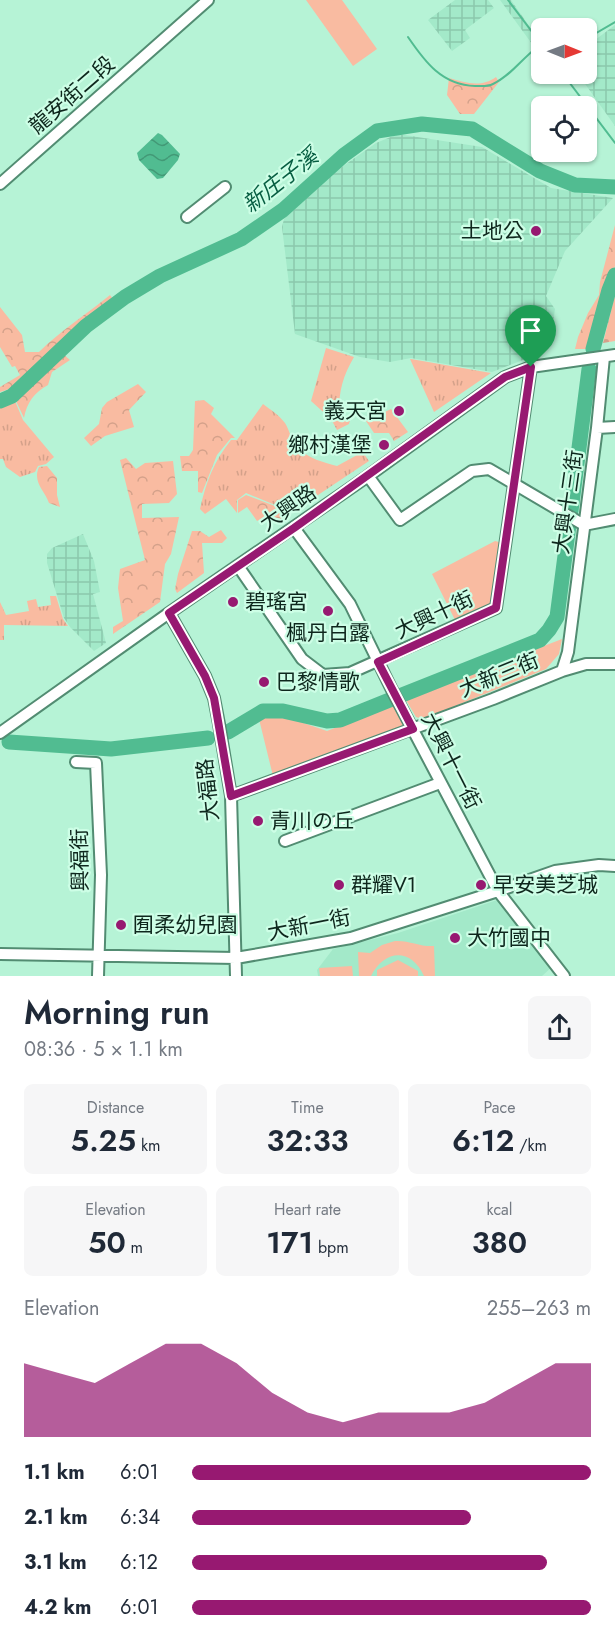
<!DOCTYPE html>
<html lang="en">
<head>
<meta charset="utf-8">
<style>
	body { margin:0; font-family:Jost,"Noto Sans TC","Noto Sans JP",sans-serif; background:#f6f6f7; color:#1f2937; height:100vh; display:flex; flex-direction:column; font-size:22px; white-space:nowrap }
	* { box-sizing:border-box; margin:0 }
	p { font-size:20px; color:#747a83 }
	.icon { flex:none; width:33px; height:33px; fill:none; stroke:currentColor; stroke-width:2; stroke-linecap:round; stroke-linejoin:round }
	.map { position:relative; height:976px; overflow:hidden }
	.details { display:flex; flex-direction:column; background:#fff; flex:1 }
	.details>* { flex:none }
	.needle { width:39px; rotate:91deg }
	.tools { position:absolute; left:531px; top:18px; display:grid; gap:12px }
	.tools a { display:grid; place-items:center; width:66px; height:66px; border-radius:9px; background:#fff; box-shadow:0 2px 4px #0004; font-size:30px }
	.pin { position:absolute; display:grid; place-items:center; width:51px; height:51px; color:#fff; margin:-62px -26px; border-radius:50% 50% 50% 0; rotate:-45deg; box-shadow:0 0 6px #0007 }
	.pin .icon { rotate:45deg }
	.round { display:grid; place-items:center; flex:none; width:63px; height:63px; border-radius:9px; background:#f6f6f7 }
	.overview { display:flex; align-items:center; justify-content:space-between; height:102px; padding:0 24px }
	h1 { font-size:33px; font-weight:600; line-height:45px }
	.stats { display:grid; grid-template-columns:repeat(3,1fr); gap:9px; height:102px; padding:6px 24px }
	.stats div { display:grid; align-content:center; border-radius:9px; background:#f6f6f7; text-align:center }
	.stats b { font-size:30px; font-weight:600 }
	.stats small { font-size:16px; font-weight:400 }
	.stats p { font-size:16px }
	.chart { height:168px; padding:12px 24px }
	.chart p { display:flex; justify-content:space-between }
	.chart svg { width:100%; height:108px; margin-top:6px; fill:#971971; opacity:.7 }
	ul { padding:0 24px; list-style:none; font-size:20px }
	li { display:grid; grid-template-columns:96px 72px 1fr; align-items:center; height:45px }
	li i { height:15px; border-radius:8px; background:#971971 }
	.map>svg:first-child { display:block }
	.built { fill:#a3e9c9 }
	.industrial { fill:url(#industrial-grid) }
	.grass { fill:url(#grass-tufts) }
	.forest { fill:url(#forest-crowns) }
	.cemetery { fill:url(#cemetery-stones) }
	.park { fill:#f9bba1 }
	.water { fill:url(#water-waves) }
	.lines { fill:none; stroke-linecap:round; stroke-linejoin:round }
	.stream { stroke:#51bc91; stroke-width:2 }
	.river { stroke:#51bc91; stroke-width:15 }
	.minor-casing { stroke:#528c72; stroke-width:14 }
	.minor { stroke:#fff; stroke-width:10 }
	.route-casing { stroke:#fff; stroke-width:12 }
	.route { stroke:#971971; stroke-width:8 }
	.poi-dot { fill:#971971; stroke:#cdfee6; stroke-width:2 }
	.labels { text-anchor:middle; stroke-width:4.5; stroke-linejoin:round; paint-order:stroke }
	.street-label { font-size:21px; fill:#0e271d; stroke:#cdfee6 }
	.poi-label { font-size:21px; fill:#0e271d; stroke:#cdfee6; text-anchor:start }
	.water-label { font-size:22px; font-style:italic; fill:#075e42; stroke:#cdfee6 }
</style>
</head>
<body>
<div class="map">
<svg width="615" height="976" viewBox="0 0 615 976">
	<defs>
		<pattern id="industrial-grid" width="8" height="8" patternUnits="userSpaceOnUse" patternTransform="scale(1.5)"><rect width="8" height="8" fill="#a3e9c9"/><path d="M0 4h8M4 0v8" fill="none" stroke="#8bc8ac"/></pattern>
		<pattern id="grass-tufts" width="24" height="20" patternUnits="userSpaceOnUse" patternTransform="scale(1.5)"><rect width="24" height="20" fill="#f9bba1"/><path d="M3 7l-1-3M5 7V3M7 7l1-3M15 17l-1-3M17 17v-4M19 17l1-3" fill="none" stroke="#d4a18a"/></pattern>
		<pattern id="forest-crowns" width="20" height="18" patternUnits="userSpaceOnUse" patternTransform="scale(1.5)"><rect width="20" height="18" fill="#f9bba1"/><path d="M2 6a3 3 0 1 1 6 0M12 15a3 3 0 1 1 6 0" fill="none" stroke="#d4a18a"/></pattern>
		<pattern id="cemetery-stones" width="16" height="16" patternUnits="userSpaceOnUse" patternTransform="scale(1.5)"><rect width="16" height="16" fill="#f9bba1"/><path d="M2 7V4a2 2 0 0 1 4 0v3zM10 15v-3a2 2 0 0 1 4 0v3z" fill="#d4a18a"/></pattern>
		<pattern id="water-waves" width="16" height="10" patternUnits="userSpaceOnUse" patternTransform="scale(1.5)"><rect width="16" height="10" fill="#51bc91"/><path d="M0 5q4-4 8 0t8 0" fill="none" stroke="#429976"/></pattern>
	</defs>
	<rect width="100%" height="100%" fill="#b6f3d6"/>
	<path class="built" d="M 500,899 L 553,966 L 542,976 L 318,976 L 317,970 L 333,949 L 398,933 Z"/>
	<path class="industrial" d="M 455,0 L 488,0 L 494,8 L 465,30 L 470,38 L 452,51 L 428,20 Z
		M 500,0 L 511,0 L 541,43 L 535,48 Z
		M 615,25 L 615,126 L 578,74 L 586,74 L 587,46 Z
		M 398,134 L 482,147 L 551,188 L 613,198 L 565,251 L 546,296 L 555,309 L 553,323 L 541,353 L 492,372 L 411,358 L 390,362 L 360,357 L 295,334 L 282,227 L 284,219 L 336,171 L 376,143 Z
		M 83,534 L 94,561 L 100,592 L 93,594 L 106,643 L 94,651 L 70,627 L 64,618 L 47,563 L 47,554 L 52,548 Z"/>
	<path class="grass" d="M 326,348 L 354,357 C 343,376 339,390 339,412 L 350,420 L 349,424 L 337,430 L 331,419 L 311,401 Z
		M 410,359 L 411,359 L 491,373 L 434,412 Z
		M 15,401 L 23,420 L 54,457 L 46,464 L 38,466 L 35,472 L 20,477 L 6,467 L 3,459 L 0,459 L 0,407 Z
		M 263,404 C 271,410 279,415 285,423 C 290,431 291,441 298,448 C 307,458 325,463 337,466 L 359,454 L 364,454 L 369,461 L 303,505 L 297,498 L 275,505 L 246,493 L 237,500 L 237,513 L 226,499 L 205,514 L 200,509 C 206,482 214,461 231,440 L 237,440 Z
		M 50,596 L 56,596 L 63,619 L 68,626 L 4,625 L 4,640 L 0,640 L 0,602 L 6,615 L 29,611 L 27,601 L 36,599 L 38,607 L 51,605 Z"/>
	<path class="forest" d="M 496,77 L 499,82 L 474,114 L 460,114 L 447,95 L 449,78 C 466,83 481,88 496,77 Z
		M 615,225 L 615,266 L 593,335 L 586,349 L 575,349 L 578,337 L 588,313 L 599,295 L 600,282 Z
		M 110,295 L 113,299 C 97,312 80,324 65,338 C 46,356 27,386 0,392 L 0,387 L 20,375 L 15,366 L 12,367 L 0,347 L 0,307 L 22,335 L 25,352 L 39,352 C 60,331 87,314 110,295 Z
		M 63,354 L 70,360 L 52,372 L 48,385 C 34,393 27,402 24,418 L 15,399 Z
		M 138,384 L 146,392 L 129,410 L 134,427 L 105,436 L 91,446 L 84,438 L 99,424 L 102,408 L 107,402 Z
		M 204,400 L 214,408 L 211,414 L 235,438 L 231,438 L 217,455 L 202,493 L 198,492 L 198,471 L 182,471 L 180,456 L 189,456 L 193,450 L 195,401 Z
		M 391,409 L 408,432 L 394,441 L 389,433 L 374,433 L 366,421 Z
		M 126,458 L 136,469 L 145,463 L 173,461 L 177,494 L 169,503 L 142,504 L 142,518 L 179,517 L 171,554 L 165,564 L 160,602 L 113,634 L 113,627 L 123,621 L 118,588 L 120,569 L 145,560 L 120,460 Z
		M 47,466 L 57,478 L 57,495 L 60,507 L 49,503 C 45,491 32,482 39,467 Z
		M 246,495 L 275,506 L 297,500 L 301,506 L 278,522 L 269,515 L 257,521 L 247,507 L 238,513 L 238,500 Z
		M 221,530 L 227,538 L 222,543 L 202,543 L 204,573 L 177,593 L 175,589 L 178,574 L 192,531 L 200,531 L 209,537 Z"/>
	<path class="cemetery" d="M 615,295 L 615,341 L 603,343 Z"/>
	<path class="park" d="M 306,0 L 342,0 L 377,49 L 353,66 Z
		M 495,541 L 499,542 L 500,545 L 493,603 L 455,620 L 432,574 Z
		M 562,639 L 559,654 L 546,669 L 423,719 L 416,717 L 406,700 Z
		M 397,704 L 406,719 L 404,728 L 273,776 L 259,719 L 268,715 L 280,715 L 327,731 Z
		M 395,941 C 409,940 420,947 434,946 L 435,976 L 424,976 C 411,948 385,949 371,976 L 359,976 L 358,952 L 370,953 L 382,945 Z
		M 398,960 L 418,971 L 418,976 L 377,976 L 377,970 Z
		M 352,966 L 353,976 L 320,976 L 319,968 Z"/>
	<path class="water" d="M 158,133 L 162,135 L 180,154 L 178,160 L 163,178 L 157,179 L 139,160 L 137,153 Z"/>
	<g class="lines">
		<path class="stream" d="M 508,0 L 542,45
			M 408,37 C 425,62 442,85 475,86 C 481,86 487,87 493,84 C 510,76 520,61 535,49
			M 586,39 L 615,22
			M 563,74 L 615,143"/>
		<path class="river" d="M 593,349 L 609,290 L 615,275
			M 0,401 L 12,396 L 86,326 L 125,297 L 160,276 L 241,239 L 283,210 L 344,155 L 377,131 L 422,124 L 472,129 L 540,171 L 575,185 L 615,187
			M 571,511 L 589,369
			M 402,695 L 540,640 L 549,630 L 557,617 L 569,525
			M 228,732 L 263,711 L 283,711 L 327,721 L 340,720 L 392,699
			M 9,742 L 111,749 L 208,738"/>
		<g class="minor-casing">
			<path id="minor" d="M 0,184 L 208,0
				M 187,217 L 225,187
				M 597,428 L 615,427
				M 368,476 L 400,520 L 472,471 L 489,469 L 584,525
				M 584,525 L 615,519
				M 294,528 L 350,604 L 392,690 L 498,891 L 564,976
				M 238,566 L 302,659 L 323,675 L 350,673 L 496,608 L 531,367
				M 169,613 L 205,676 L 214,698 L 219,724 L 231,796 L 236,976
				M 562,671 L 568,652 L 597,428 L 604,357
				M 0,733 L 169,613 L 368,476 L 505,377 L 531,367 L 615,355
				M 76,762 L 96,763 L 101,875 L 98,976
				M 231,796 L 493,699 L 562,671 L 586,664 L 615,664
				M 285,841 L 440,783
				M 0,954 L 236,958 L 351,938 L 498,891 L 555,871 L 599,865 L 615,866"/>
		</g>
		<use href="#minor" class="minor"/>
	</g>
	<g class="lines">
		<g class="route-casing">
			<path id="route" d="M 531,367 L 496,608 L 378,662 L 413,729 L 231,796 L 214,698 L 205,676 L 169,613 L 294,528 L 505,377 Z"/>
		</g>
		<use href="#route" class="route"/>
	</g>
	<g class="poi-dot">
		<circle cx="536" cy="231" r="6"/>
		<circle cx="399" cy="411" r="6"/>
		<circle cx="384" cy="445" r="6"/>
		<circle cx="233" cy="602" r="6"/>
		<circle cx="328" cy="611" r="6"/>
		<circle cx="264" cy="682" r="6"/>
		<circle cx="258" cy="821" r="6"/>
		<circle cx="339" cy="885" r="6"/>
		<circle cx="481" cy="885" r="6"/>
		<circle cx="121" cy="925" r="6"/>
		<circle cx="455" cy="938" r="6"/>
	</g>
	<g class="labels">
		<g class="street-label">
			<text transform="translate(72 95) rotate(-41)" y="7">龍安街二段</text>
			<text transform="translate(568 502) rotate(-82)" y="7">大興十三街</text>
			<text transform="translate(288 508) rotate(-35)" y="7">大興路</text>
			<text transform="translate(434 615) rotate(-25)" y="7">大興十街</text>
			<text transform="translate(499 675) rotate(-22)" y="7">大新三街</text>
			<text transform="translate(451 761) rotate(63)" y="7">大興十一街</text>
			<text transform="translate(208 790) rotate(-96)" y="7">大福路</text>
			<text transform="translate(80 860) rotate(-91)" y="7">興福街</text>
			<text transform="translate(309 925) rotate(-11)" y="7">大新一街</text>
		</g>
		<g class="poi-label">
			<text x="524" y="238" text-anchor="end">土地公</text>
			<text x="387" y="418" text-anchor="end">義天宮</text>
			<text x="372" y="452" text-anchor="end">鄉村漢堡</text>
			<text x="245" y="609">碧瑤宮</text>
			<text x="328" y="640" text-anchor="middle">楓丹白露</text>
			<text x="276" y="689">巴黎情歌</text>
			<text x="270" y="828">青川の丘</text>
			<text x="351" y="892">群耀V1</text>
			<text x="493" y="892">早安美芝城</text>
			<text x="133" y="932">囿柔幼兒園</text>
			<text x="467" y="945">大竹國中</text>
		</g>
		<g class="water-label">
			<text transform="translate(280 180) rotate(-38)" y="8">新庄子溪</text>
		</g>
	</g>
</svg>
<div class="tools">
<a><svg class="needle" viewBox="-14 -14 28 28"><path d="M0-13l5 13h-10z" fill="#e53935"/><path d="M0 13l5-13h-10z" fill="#747a83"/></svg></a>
<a><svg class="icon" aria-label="locate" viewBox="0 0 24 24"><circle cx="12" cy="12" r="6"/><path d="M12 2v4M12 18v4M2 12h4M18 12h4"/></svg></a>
</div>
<div class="pin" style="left:531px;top:367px;background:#1e9e55"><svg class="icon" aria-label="arrive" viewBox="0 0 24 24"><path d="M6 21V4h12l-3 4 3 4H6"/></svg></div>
</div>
<section class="details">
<div class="overview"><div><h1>Morning run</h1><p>08:36 · 5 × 1.1 km</p></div><a class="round"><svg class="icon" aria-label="share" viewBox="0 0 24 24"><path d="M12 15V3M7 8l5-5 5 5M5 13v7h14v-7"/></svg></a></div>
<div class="stats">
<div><p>Distance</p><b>5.25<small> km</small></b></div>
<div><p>Time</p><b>32:33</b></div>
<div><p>Pace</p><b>6:12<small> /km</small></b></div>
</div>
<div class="stats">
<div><p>Elevation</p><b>50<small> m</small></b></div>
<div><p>Heart rate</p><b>171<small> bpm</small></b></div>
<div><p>kcal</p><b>380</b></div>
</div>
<div class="chart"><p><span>Elevation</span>255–263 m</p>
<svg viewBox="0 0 160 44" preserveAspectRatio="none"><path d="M0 44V14L10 18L20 22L30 14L40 6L50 6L60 14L70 26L80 34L90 38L100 34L110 34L120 34L130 30L140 22L150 14L160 14V44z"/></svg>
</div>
<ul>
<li><b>1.1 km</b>6:01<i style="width:100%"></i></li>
<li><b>2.1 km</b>6:34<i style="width:70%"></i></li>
<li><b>3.1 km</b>6:12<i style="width:89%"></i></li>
<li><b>4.2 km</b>6:01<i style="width:100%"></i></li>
</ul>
</section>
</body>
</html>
